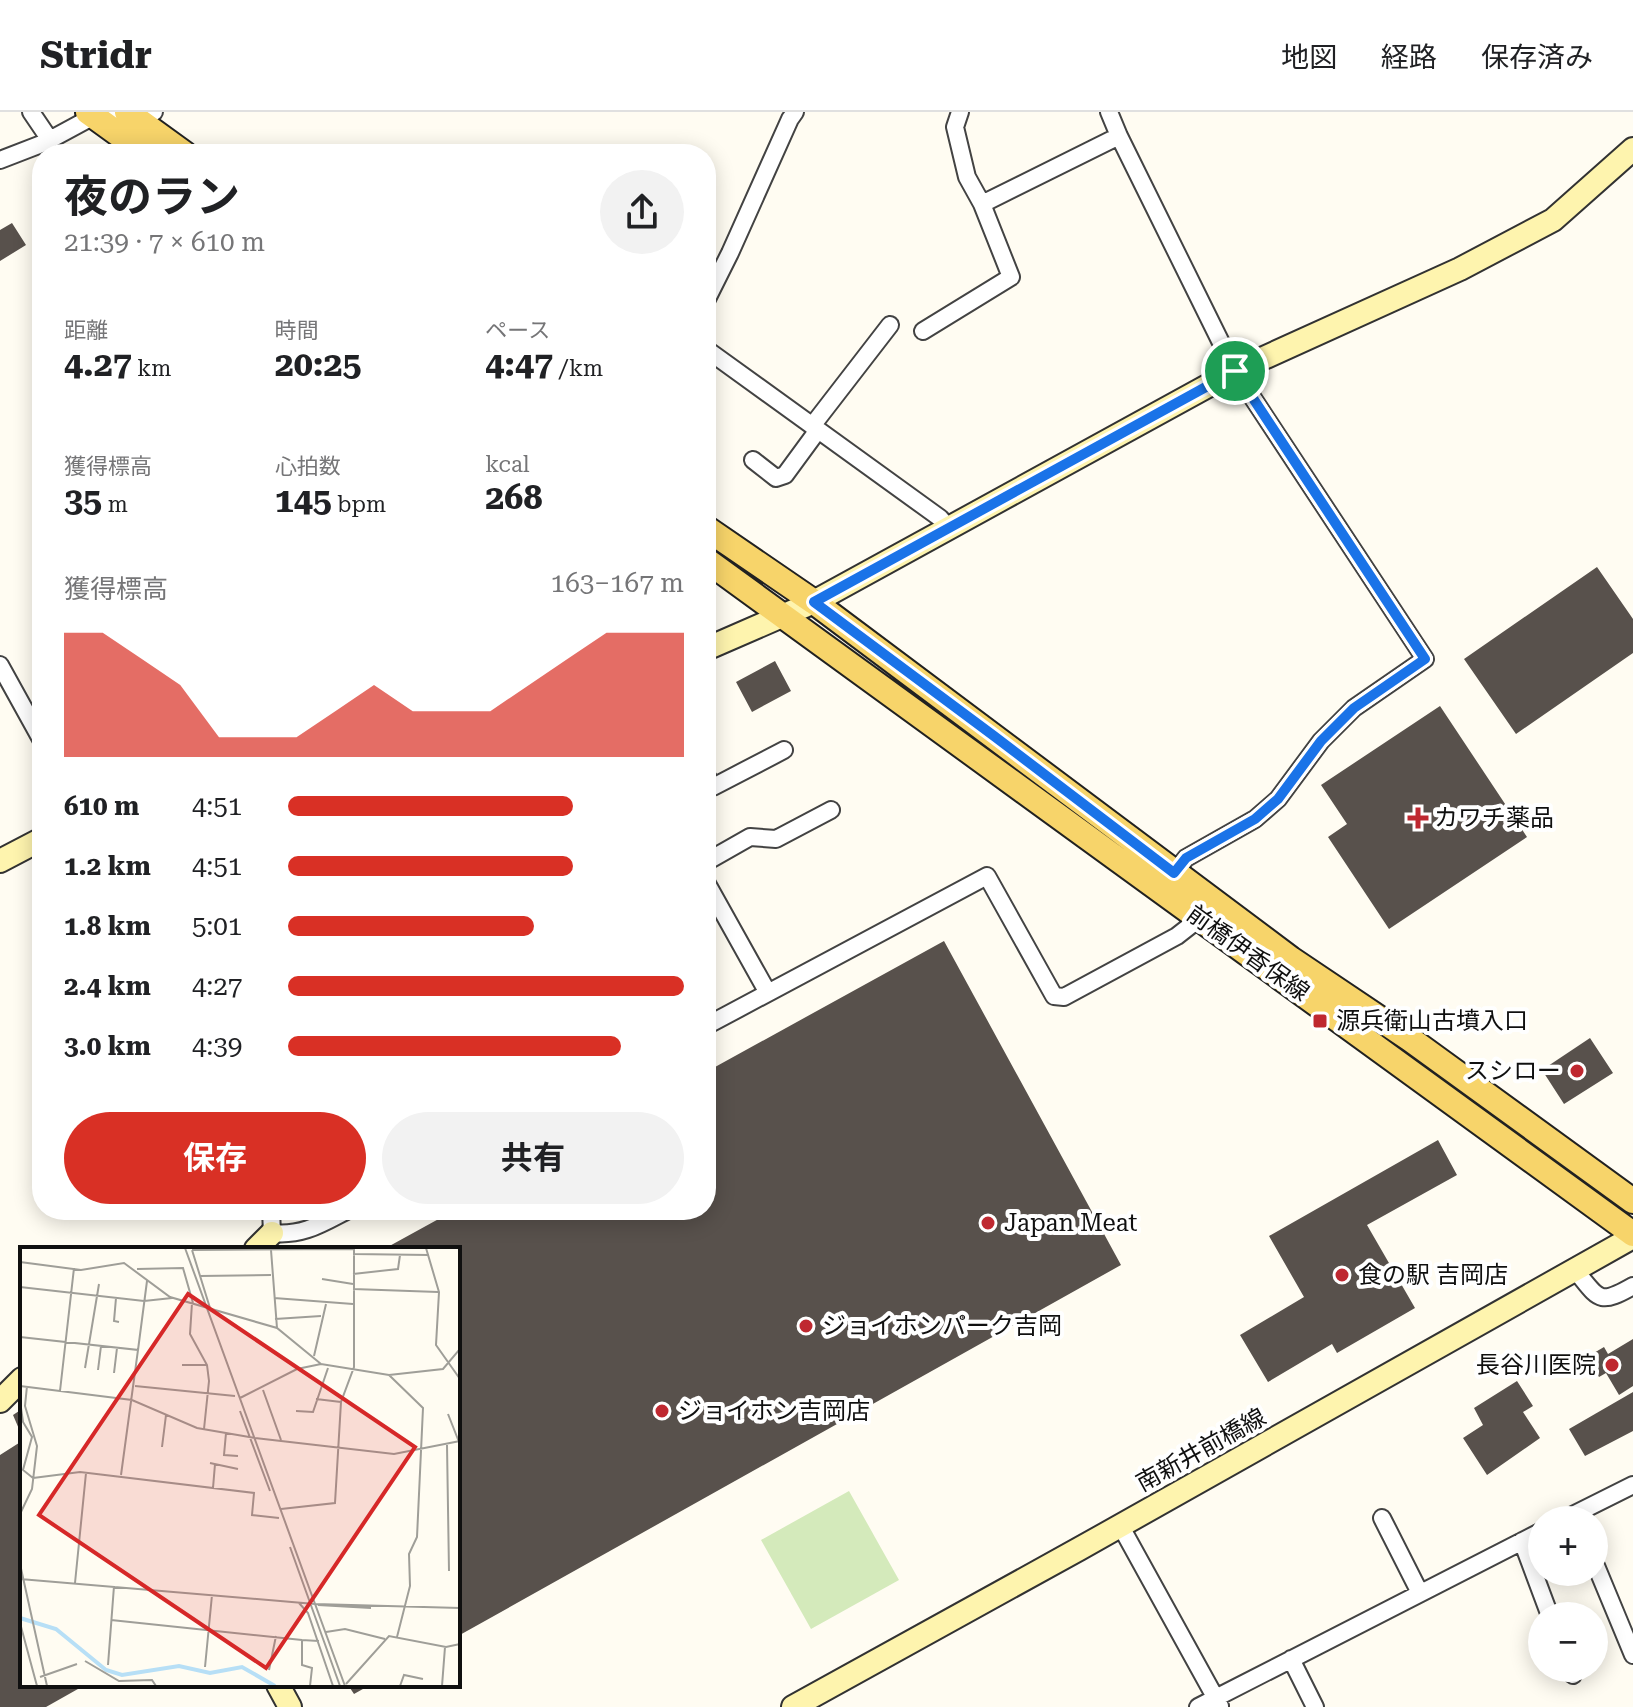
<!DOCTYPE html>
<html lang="ja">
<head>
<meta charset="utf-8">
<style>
	body { margin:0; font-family:"Roboto Serif","Noto Sans JP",serif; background:#f2f2f2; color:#202124; height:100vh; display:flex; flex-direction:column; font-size:30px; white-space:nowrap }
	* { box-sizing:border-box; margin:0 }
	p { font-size:26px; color:#757577 }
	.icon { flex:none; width:44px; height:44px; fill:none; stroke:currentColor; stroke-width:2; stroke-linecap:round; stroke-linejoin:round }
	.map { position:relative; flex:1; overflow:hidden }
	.drawer { position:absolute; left:32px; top:32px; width:684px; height:1076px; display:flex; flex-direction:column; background:#fff; border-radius:32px; box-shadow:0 4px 20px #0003 }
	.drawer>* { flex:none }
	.buttons { position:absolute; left:1528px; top:1394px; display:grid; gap:16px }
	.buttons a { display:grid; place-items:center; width:80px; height:80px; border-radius:50%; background:#fff; box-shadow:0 4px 20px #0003; font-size:40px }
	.pin { position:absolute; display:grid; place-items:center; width:68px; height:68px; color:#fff; margin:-34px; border:4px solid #fff; border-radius:50%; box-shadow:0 2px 8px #0007 }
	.round { display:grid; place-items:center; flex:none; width:84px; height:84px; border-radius:42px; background:#f2f2f2 }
	.headline { display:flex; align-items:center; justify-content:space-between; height:136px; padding:0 32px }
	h1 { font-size:44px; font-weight:700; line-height:60px }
	.metrics { display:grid; grid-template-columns:repeat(3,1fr); gap:12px; height:136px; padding:8px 32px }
	.metrics div { display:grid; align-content:center }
	.metrics b { font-size:34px; font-weight:700 }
	.metrics small { font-size:22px; font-weight:400 }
	.metrics p { font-size:22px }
	.chart { height:224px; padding:16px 32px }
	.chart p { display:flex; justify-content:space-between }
	.chart svg { width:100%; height:144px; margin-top:8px; fill:#d93025; opacity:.7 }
	.action { display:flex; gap:16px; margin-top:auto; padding:16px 32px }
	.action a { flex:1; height:92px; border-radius:48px; background:#d93025; color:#fff; font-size:32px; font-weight:700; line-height:92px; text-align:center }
	.action a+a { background:#f2f2f2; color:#202124 }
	ul { padding:0 32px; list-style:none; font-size:26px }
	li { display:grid; grid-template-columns:128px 96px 1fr; align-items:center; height:60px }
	li i { height:20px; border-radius:10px; background:#d93025 }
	header { display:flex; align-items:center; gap:48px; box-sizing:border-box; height:112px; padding:0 40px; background:#fff; border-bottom:2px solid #e0e0e0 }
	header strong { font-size:38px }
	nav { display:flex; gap:44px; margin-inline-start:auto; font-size:28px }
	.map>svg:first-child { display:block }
	.green { fill:#d4eabb }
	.building { fill:#58514c }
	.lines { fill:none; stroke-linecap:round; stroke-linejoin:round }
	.street-casing { stroke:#434343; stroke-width:20 }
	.secondary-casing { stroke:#323232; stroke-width:26 }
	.primary-casing { stroke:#212121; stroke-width:28 }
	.street { stroke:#fff; stroke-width:16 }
	.secondary { stroke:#fef4ae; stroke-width:22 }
	.primary { stroke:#f7d46a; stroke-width:24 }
	.route-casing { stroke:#fff; stroke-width:16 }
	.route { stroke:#1a73e8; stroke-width:10 }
	.poi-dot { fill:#bf2830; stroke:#fff; stroke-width:3 }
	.labels { text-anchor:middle; stroke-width:8; stroke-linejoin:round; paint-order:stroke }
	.poi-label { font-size:24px; fill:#101010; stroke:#fff; text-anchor:start }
	.street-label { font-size:24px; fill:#101010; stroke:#fff }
	.inset-river { fill:none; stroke:#b7dff6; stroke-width:4 }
	.inset-road { fill:none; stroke:#9f9e98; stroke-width:2 }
	.view { fill:#d62828; fill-opacity:0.15; stroke:#d62828; stroke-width:4 }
	.inset-edge { fill:none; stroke:#101010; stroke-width:4 }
</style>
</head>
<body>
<header>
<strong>Stridr</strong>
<nav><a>地図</a><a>経路</a><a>保存済み</a></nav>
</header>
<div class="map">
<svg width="1633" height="1595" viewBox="0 0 1633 1595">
	<rect width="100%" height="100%" fill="#fffcf2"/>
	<path class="green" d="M 849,1379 L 899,1468 L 811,1517 L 761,1428 Z"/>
	<path class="building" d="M 12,111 L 26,133 L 0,149 L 0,118 Z
		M 1597,455 L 1633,507 L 1633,541 L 1516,622 L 1464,547 Z
		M 775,549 L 791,579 L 752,600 L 736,570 Z
		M 1440,594 L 1527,725 L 1389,817 L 1328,725 L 1347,712 L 1321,673 Z
		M 944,829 L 1121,1153 L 458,1524 L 458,1137 L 384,1137 L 455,1098 L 706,1098 L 706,960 Z
		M 1590,926 L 1613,961 L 1564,992 L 1542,958 Z
		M 1438,1028 L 1457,1063 L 1367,1113 L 1415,1196 L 1337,1241 L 1332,1232 L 1268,1270 L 1240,1223 L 1304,1185 L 1269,1124 Z
		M 1633,1227 L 1633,1274 L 1619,1283 L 1606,1261 L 1599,1265 L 1587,1245 L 1604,1235 L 1608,1242 Z
		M 1517,1269 L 1533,1294 L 1523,1300 L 1540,1326 L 1487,1363 L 1463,1326 L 1483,1313 L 1474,1296 Z
		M 1633,1280 L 1633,1319 L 1585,1344 L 1569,1317 Z
		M 22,1297 L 22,1324 L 13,1303 Z
		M 22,1329 L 22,1573 L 85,1573 L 46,1595 L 0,1595 L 0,1343 Z
		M 348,1573 L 370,1573 L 354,1582 Z"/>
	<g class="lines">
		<g class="street-casing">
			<path id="street" d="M 31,0 L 50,28
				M 1109,0 L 1119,24 L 1235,259 L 1425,547 L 1354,596 L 1321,629 L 1278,687 L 1255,707 L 1186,746 L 1174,761
				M 0,48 L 44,31 L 94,4 L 154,0
				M 982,92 L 1119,24
				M 706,189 L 730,141 L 790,7 L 795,0
				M 923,219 L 1011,165 L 982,92 L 967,65 L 955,15 L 960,0
				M 706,237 L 940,406 L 949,416
				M 812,314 L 890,213
				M 753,348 L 776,366 L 785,363 L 818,318
				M 0,553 L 42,629
				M 706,663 L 713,675 L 784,638
				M 706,750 L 750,725 L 776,727 L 831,698
				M 706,770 L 768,881
				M 706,914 L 987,764 L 1054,884 L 1064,885 L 1177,824 L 1200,806
				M 271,1098 L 272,1121 C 303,1124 321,1112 348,1098
				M 1575,1158 C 1599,1187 1598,1194 1633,1174
				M 1382,1406 L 1420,1481
				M 1563,1408 L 1633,1373
				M 1120,1413 L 1220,1594
				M 1522,1429 L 1550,1504
				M 1594,1449 L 1633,1543
				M 1291,1547 L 1315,1595
				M 1570,1556 L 1573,1563
				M 1198,1595 L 1542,1419"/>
		</g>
		<g class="secondary-casing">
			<path id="secondary" d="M 706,537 L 814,490 L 1235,259 L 1460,157 L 1553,108 L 1633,37
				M 0,749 L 42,727
				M 256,1137 L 272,1121
				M 0,1289 L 22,1267
				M 278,1573 L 290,1595
				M 793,1595 L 1079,1437 L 1633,1125"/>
		</g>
		<g class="primary-casing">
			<path id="primary" d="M 88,0 L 146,42
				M 127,0 L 185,42
				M 706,416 L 814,490 L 1291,847 L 1410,927 L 1633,1089
				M 706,448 L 1633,1122"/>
		</g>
		<use href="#street" class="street"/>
		<use href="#secondary" class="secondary"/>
		<use href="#primary" class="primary"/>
	</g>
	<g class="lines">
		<g class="route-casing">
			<path id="route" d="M 1235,259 L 1425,547 L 1354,596 L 1321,629 L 1278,687 L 1255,707 L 1186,746 L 1174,761 L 994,624 L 814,490 Z"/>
		</g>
		<use href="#route" class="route"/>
	</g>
	<g class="poi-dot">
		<path d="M1414 694h8v8h8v8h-8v8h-8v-8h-8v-8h8z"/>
		<rect x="1312" y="901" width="16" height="16" rx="4"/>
		<circle cx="1577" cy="959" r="8"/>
		<circle cx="988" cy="1111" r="8"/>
		<circle cx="1342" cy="1163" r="8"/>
		<circle cx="806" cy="1214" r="8"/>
		<circle cx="1612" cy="1253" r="8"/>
		<circle cx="662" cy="1299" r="8"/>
	</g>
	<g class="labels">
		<g class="poi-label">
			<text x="1434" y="714">カワチ薬品</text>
			<text x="1336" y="917">源兵衛山古墳入口</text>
			<text x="1561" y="967" text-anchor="end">スシロー</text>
			<text x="1004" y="1119">Japan Meat</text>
			<text x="1358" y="1171">食の駅 吉岡店</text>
			<text x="822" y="1222">ジョイホンパーク吉岡</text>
			<text x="1596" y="1261" text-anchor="end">長谷川医院</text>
			<text x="678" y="1307">ジョイホン吉岡店</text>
		</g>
		<g class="street-label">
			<text transform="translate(1248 841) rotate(36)" y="8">前橋伊香保線</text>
			<text transform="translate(1201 1338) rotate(-29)" y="8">南新井前橋線</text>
		</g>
	</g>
	<g transform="translate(20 1135)">
		<rect width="440" height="440" fill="#fffcf2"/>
		<path class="inset-river" d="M 0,371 L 36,382 L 86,423 L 102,428 L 159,419 L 190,426 L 222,420 L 255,439"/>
		<path class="inset-road" d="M 165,1 L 325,439M 406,1 L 419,45 L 416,98 L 440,132M 172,3 L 334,2M 172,3 L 190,61M 251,3 L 257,81M 333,7 L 409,8M 0,15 L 61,23 L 104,16 L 150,50 L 257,81 L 301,117M 117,22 L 163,21 L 173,56M 333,27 L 378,22 L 380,8M 180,29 L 251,28M 302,32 L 333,37M 0,40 L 124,54 L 152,51M 333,42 L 418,45M 96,51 L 94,74 L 99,75M 254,51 L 333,57M 172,56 L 170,87 L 187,118 L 189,134 L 184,182M 255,72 L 301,69M 0,90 L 118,103 L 101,228M 118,103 L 127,34M 294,109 L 306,57M 162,118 L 187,118M 65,121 L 79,37M 78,123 L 81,99M 94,126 L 97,101M 369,128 L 403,161 L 397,290 L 389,307 L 390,339 L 377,390M 0,139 L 112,153 L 177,181 L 235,191 L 374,207 L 440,194M 115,139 L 215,149M 243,143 L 261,193M 40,144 L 54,21M 220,151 L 277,122 L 301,117 L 369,128 L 423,122 L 440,102 L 440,64M 296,152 L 321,155M 0,154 L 3,175 L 12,190 L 3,223 L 13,231M 220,164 L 250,244M 276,164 L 293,165 L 308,121M 428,167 L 439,195M 206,186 L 204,208 L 218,209M 427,198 L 429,324M 142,200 L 146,168M 0,215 L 1,176M 190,216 L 218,222M 13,231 L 60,225 L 234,246 L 232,268 L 259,271M 193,241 L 195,217M 261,262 L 315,256 L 321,155 L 334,120 L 334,1M 0,267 L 12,242 L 17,199 L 5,159 L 7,139M 270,300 L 320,439M 0,317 L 27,439M 0,332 L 295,357 L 440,361M 55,336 L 66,226M 279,356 L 288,366 L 313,439M 298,358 L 351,361M 91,373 L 282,393M 0,376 L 17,439M 306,385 L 325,382 L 365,392M 65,414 L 99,434 L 132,433 L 136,439M 88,418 L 94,339M 185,420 L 192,348M 249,423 L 256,389M 20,430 L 57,417M 326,437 L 369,389 L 426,400 L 440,397M 290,439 L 292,421 L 282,418 L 282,393 L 299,394M 380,439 L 384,428 L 403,432M 422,439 L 425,400"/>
		<path class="view" d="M 168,47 L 395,200 L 246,421 L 19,268 Z"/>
		<rect width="440" height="440" class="inset-edge"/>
	</g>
</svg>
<div class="buttons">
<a>+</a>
<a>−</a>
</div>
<div class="pin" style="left:1235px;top:259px;background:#1e9e55"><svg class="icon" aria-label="arrive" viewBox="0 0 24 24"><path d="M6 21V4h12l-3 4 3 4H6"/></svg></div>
<section class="drawer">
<div class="headline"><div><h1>夜のラン</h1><p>21:39 · 7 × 610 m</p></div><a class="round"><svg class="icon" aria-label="share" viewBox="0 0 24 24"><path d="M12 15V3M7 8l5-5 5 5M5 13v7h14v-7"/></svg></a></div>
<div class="metrics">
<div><p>距離</p><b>4.27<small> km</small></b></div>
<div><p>時間</p><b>20:25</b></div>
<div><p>ペース</p><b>4:47<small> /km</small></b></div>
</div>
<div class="metrics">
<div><p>獲得標高</p><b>35<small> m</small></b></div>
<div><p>心拍数</p><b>145<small> bpm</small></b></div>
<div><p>kcal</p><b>268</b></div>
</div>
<div class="chart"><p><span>獲得標高</span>163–167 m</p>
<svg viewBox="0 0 160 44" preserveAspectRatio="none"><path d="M0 44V6L10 6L20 14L30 22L40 38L50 38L60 38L70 30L80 22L90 30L100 30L110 30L120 22L130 14L140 6L150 6L160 6V44z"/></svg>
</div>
<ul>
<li><b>610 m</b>4:51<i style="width:72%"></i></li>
<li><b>1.2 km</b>4:51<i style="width:72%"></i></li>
<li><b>1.8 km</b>5:01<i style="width:62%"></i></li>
<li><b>2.4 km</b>4:27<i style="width:100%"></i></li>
<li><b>3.0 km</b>4:39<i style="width:84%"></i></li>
</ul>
<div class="action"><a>保存</a><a>共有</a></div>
</section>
</div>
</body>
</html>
